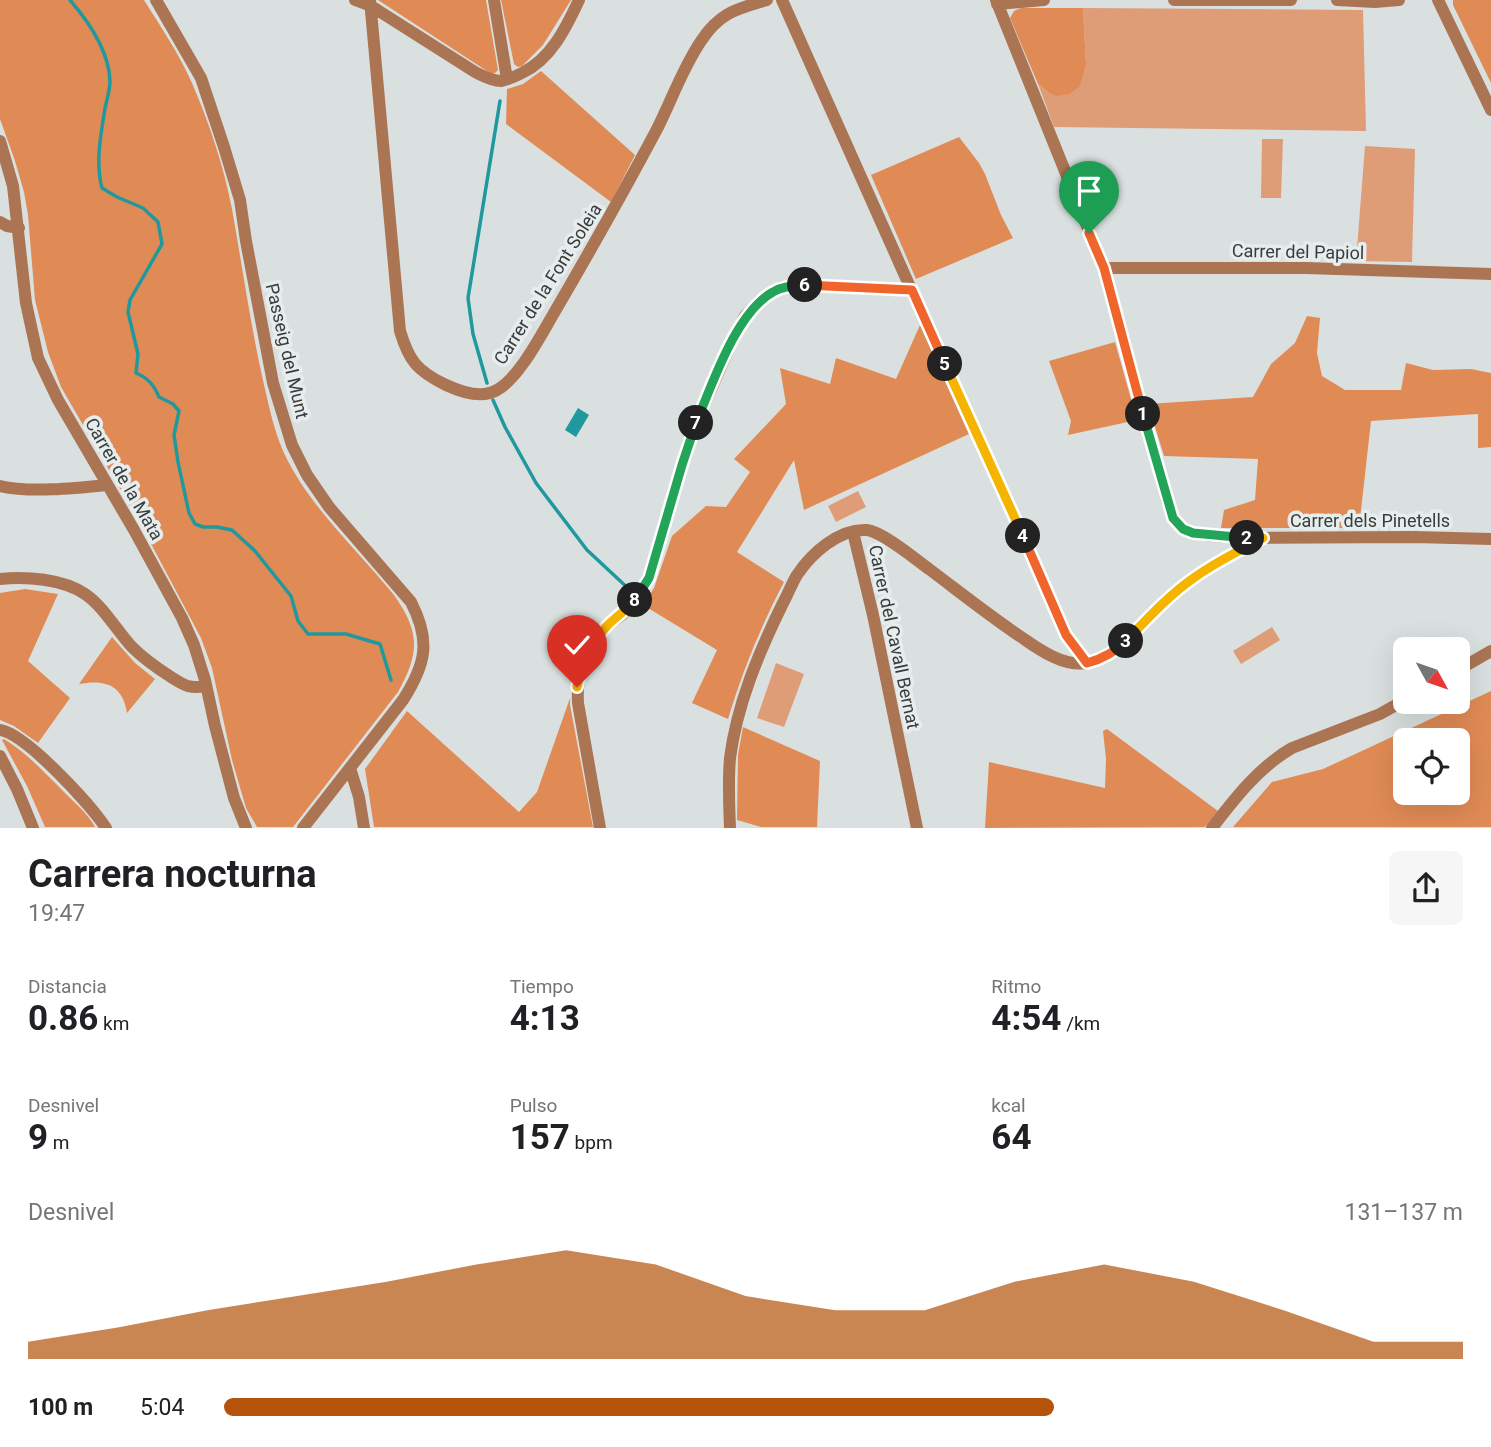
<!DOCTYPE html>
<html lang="es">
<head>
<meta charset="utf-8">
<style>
	body { margin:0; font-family:Roboto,sans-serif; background:#f6f6f6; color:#202124; height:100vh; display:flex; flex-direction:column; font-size:26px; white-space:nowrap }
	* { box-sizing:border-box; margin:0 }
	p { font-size:23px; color:#757577 }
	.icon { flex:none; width:38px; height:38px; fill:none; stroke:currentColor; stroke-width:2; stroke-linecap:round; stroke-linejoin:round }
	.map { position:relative; height:828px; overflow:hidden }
	.sheet { display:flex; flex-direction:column; background:#fff; flex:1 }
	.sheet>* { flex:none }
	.needle { width:46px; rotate:130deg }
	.fabs { position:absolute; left:1393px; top:637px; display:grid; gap:14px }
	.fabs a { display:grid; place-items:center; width:77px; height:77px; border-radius:10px; background:#fff; box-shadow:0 7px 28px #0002; font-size:35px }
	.pin { position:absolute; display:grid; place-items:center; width:60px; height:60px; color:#fff; margin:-72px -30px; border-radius:50% 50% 50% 0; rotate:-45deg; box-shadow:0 0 7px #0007 }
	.pin .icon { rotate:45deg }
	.km { position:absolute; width:35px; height:35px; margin:-18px; border-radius:50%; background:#222; color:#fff; font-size:19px; line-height:35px; text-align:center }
	.round { display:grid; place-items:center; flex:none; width:74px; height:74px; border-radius:10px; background:#f6f6f6 }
	.head { display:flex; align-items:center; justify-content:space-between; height:119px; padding:0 28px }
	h1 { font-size:38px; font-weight:700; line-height:52px }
	.stats { display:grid; grid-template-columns:repeat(3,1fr); gap:10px; height:119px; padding:7px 28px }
	.stats div { display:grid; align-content:center }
	.stats b { font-size:35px; font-weight:700 }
	.stats small { font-size:19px; font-weight:400 }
	.stats p { font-size:19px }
	.chart { height:196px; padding:14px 28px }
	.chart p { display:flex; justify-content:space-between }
	.chart svg { width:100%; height:126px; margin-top:7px; fill:#b45309; opacity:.7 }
	ul { padding:0 28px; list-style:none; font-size:23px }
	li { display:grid; grid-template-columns:112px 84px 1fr; align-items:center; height:52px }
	li i { height:18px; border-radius:9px; background:#b45309 }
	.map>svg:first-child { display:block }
	.green { fill:#de9d77 }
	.forest { fill:#e08b55; fill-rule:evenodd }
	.water { fill:#1f999e }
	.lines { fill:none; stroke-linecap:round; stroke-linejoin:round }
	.stream { stroke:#1f999e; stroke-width:3.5 }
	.street { stroke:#ab7554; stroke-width:12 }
	.split-1-casing { stroke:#fff; stroke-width:14 }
	.split-2-casing { stroke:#fff; stroke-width:14 }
	.split-3-casing { stroke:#fff; stroke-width:14 }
	.split-4-casing { stroke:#fff; stroke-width:14 }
	.split-5-casing { stroke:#fff; stroke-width:14 }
	.split-6-casing { stroke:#fff; stroke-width:14 }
	.split-7-casing { stroke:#fff; stroke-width:14 }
	.split-8-casing { stroke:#fff; stroke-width:14 }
	.split-9-casing { stroke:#fff; stroke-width:14 }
	.split-1 { stroke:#f0652b; stroke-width:9 }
	.split-2 { stroke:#22a559; stroke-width:9 }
	.split-3 { stroke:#f5b400; stroke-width:9 }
	.split-4 { stroke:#f0652b; stroke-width:9 }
	.split-5 { stroke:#f5b400; stroke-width:9 }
	.split-6 { stroke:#f0652b; stroke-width:9 }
	.split-7 { stroke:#22a559; stroke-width:9 }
	.split-8 { stroke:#22a559; stroke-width:9 }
	.split-9 { stroke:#f5b400; stroke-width:9 }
	.labels { text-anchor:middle; stroke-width:7; stroke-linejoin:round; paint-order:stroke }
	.street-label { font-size:18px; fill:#393c3c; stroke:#e7eded }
</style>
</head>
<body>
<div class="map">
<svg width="1491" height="828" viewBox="0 0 1491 828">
	<rect width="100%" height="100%" fill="#dae0e0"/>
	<path class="green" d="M 1083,8 L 1363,10 L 1366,131 L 1054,127 L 1038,84 L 1048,92 L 1086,64 Z
		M 1262,139 L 1283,139 L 1281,198 L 1261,198 Z
		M 1365,146 L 1415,149 L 1412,262 L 1356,261 Z
		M 858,491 L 866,507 L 836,522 L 828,506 Z
		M 1272,627 L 1280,640 L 1241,664 L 1233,651 Z
		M 776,663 L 804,674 L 784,727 L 757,718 Z"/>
	<path class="forest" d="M 0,0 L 144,0 C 161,27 179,54 192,83 C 209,122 224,167 232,209 C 242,265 250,321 262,376 C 268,401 273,429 284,453 C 310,508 356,548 394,595 C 420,632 420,653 398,692 L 293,827 L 257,827 L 246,808 L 232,760 L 212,668 L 201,638 L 140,523 L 61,387 L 48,352 L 35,300 L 28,215 L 24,192 L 15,161 L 0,119 Z
		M 378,0 L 486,0 L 498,70 L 495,73 L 490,73 Z
		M 501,0 L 571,0 L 543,45 L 522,66 L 518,67 L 514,64 Z
		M 1453,0 L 1491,0 L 1491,83 L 1453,5 Z
		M 1021,8 L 1083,8 L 1086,64 L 1082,79 L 1079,87 L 1069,94 L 1056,96 L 1048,92 L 1038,84 L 1010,18 L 1014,11 Z
		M 541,71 L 635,155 L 611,202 L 506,124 L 507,89 L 523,84 Z
		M 959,137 L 979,163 L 985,174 L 1001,215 L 1013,238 L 916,279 L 871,175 Z
		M 1307,316 L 1320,318 L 1317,353 L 1322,376 L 1345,390 L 1401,390 L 1406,363 L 1433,370 L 1471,369 L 1491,373 L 1491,447 L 1478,448 L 1478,414 L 1371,421 L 1359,528 L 1221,528 L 1224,510 L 1255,500 L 1258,459 L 1164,456 L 1148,404 L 1253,397 L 1271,364 L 1295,343 Z
		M 920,325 L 969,434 L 804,510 L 794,460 L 737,552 L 784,582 C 761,626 742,672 728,719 L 692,703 L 717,650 L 643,605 L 654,588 L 672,536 L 706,506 L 726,507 L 750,472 L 734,459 L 786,404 L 780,368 L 830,384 L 836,358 L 896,379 Z
		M 1115,342 L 1137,420 L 1068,435 L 1071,421 L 1049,361 Z
		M 25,589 L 58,594 L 28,661 L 70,698 L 38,743 L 14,726 L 0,720 L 0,593 Z
		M 112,637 L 135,663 L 155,679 L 127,713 C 123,685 105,679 79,684 Z
		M 1491,691 L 1491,827 L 1233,827 L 1272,782 L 1323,769 ZM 1405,740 L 1458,740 L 1458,793 L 1405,793 Z
		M 570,698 L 570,705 L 593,827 L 374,827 L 365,769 L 407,711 L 519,812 L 537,792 Z
		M 743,727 L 820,761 L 817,827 L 761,827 L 737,820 L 738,755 Z
		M 1107,729 L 1218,811 L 1205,827 L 985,828 L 989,762 L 1105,788 L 1106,759 L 1103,731 Z
		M 4,739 C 27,753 47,775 66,794 C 77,805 88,814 95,827 L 45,827 L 27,786 L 2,740 Z"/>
	<path class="water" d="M 578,408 L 589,415 L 576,437 L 565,430 Z"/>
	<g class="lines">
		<path class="stream" d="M 70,0 C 89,22 109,51 110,81 C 110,90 107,99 105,108 C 101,134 95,162 102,188 L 117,197 L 143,208 L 158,222 L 162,244 L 130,300 L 128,312 L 138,354 L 136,373 C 148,378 154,385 159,397 L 173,404 L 179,411 L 174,435 L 178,462 L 189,513 L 195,524 L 203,527 L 217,527 L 232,530 L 255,551 L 291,596 L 298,621 L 308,634 L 346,634 L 380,644 L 391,680
			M 487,383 L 473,334 L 468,298 L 500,101
			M 493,400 L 505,427 L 536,483 L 587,550 L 631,591"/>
		<path class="street" d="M 156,0 L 201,78 L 224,147 L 240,200 L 246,241 L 273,383 L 292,445 L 307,475 L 329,507 L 411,602 C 431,641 426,664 403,700 L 303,828
			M 355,0 L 371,6 L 475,72 C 483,76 492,81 501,81 C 508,80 516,76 522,73 C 551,59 566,28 579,0
			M 370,0 L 400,331 C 409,361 417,371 446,385 C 461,392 482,399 497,390 C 519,378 541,335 554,313 C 589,253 623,193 656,131 C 671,102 682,69 701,41 C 720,12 737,9 767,0
			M 494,0 L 507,79
			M 996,0 L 1104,268 L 1167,501 L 1173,518 L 1183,529 L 1193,533 L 1213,536 L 1249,538 L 1414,537 L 1491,539
			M 1174,0 L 1291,0
			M 1337,0 L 1375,2 L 1399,0
			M 1438,0 L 1491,110
			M 997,4 L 1044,0
			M 0,141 L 13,186 L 26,303 L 38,358 L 58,400 L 134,530 L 182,618 L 194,645 L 205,680 L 215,726 L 234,798 L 246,828
			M 0,222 L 7,226 L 19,228
			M 1104,268 L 1306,268 L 1491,274
			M 0,486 C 29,493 77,488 107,485
			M 853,532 L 873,615 L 917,828
			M 0,579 C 26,576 63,579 85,594 C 103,606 117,631 132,647 C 144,659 157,668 171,677 C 185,686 190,689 206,686
			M 1087,663 C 1125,652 1146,617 1175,592 C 1201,572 1229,555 1258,540
			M 1458,670 L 1491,651
			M 0,730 C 26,734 90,804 106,828
			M 0,756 L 17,789 L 33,828
			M 350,768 L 359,797 L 364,828
			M 600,828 L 578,703 C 576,673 586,650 606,628 C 612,621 621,616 628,610 C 637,600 643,589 649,577 L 692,433 L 731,343 L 745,316 L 759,301 L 772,292 L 783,287 L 804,285 L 912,290
			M 730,828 C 729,805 728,781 730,758 C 737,704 759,652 783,603 C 788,594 792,583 797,575 C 811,554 839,528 867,530 C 883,532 915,559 929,569 C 961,593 991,617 1024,639 C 1041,651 1065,667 1087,663 L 1066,635 L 1012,511 L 931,334 L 782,0
			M 1212,828 C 1235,798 1259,767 1292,748 L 1380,714 L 1405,700"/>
	</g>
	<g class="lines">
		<g class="split-1-casing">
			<path id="split-1" d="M 1089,233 L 1104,268 L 1143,414"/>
		</g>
		<g class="split-2-casing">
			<path id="split-2" d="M 1143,414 L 1173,518 L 1183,529 L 1193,533 L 1247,538"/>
		</g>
		<g class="split-3-casing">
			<path id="split-3" d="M 1126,641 C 1148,618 1169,595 1195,577 C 1216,562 1240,550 1263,538 L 1247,538"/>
		</g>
		<g class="split-4-casing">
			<path id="split-4" d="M 1023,536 L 1066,635 L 1087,663 C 1102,659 1115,652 1126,641"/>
		</g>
		<g class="split-5-casing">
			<path id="split-5" d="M 945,364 L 1023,536"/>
		</g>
		<g class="split-6-casing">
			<path id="split-6" d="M 805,285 L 912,290 L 945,364"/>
		</g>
		<g class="split-7-casing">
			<path id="split-7" d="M 696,423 C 712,385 736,312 773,292 C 783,286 794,286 805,285"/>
		</g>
		<g class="split-8-casing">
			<path id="split-8" d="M 635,600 L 649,578 L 682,465 L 696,423"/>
		</g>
		<g class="split-9-casing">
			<path id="split-9" d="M 577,687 C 581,664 590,645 606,627 C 615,617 626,611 635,600"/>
		</g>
		<use href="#split-1" class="split-1"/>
		<use href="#split-2" class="split-2"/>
		<use href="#split-3" class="split-3"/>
		<use href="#split-4" class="split-4"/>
		<use href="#split-5" class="split-5"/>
		<use href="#split-6" class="split-6"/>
		<use href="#split-7" class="split-7"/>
		<use href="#split-8" class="split-8"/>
		<use href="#split-9" class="split-9"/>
	</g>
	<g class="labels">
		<g class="street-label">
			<text transform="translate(1298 252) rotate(1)" y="6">Carrer del Papiol</text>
			<text transform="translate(548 284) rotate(-58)" y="6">Carrer de la Font Soleia</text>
			<text transform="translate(287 351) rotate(77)" y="6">Passeig del Munt</text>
			<text transform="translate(124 479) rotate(60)" y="6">Carrer de la Mata</text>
			<text x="1370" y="527">Carrer dels Pinetells</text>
			<text transform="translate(894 637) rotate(78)" y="6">Carrer del Cavall Bernat</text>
		</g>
	</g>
</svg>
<div class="fabs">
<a><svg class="needle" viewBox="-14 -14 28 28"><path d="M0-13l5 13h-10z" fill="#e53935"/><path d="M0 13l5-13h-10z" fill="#757577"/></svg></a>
<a><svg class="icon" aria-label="locate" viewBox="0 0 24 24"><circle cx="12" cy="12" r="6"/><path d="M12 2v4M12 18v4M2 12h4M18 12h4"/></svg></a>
</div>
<div class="pin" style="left:1089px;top:233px;background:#1e9e55"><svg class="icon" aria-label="arrive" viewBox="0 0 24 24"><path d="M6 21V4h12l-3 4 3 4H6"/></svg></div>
<div class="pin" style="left:577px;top:687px;background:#d93025"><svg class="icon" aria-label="check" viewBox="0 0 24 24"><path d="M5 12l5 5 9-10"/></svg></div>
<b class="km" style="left:1143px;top:414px">1</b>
<b class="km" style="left:1247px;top:538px">2</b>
<b class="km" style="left:1126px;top:641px">3</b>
<b class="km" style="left:1023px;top:536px">4</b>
<b class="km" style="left:945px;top:364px">5</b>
<b class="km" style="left:805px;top:285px">6</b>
<b class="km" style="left:696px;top:423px">7</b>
<b class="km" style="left:635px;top:600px">8</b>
</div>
<section class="sheet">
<div class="head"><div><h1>Carrera nocturna</h1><p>19:47</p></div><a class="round"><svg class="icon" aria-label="share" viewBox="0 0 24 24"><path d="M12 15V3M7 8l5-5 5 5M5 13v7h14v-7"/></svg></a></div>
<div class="stats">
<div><p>Distancia</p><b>0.86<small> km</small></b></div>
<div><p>Tiempo</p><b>4:13</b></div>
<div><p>Ritmo</p><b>4:54<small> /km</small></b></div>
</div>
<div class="stats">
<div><p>Desnivel</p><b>9<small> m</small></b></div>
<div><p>Pulso</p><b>157<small> bpm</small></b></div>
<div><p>kcal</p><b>64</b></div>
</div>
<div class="chart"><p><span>Desnivel</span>131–137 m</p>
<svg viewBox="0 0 160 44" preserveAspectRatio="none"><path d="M0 44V38L10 33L20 27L30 22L40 17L50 11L60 6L70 11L80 22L90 27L100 27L110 17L120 11L130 17L140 27L150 38L160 38V44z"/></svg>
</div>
<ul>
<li><b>100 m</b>5:04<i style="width:67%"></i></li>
</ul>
</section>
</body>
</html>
